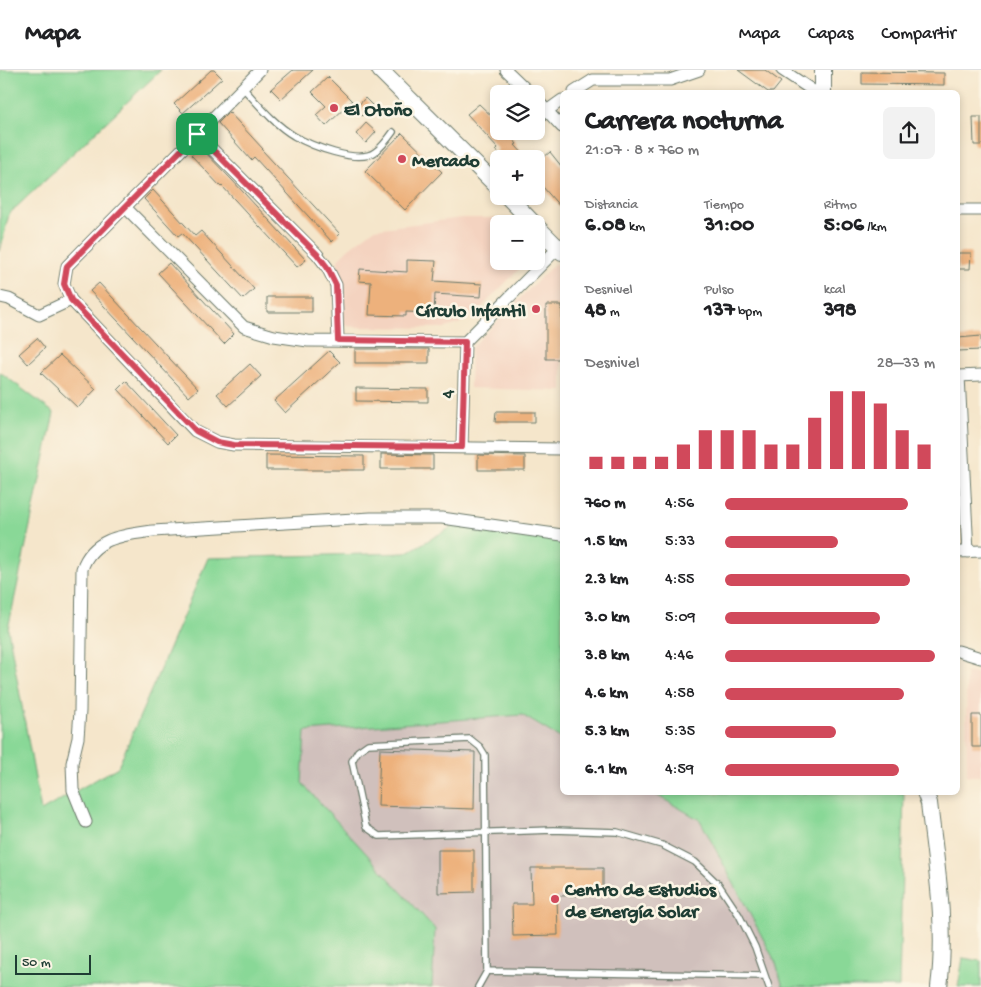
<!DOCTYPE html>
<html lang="es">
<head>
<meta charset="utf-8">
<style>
	body { margin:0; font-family:"Gochi Hand",sans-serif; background:#f2f2f2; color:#202124; height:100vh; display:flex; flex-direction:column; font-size:19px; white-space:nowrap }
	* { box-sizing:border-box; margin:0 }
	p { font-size:16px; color:#757577 }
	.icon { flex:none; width:28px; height:28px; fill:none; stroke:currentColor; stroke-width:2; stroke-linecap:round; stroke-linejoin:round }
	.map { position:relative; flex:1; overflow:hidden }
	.sheet { position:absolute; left:560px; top:20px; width:400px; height:705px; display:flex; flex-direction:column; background:#fff; border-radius:8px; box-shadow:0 2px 8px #0003 }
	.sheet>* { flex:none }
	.buttons { position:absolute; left:490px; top:15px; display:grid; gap:10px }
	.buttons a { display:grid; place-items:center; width:55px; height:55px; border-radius:8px; background:#fff; box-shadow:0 2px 8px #0003; font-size:25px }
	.scale { position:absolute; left:15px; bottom:12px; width:76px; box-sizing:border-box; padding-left:5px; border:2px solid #1f3d34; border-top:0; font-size:14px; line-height:18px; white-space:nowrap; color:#1f3d34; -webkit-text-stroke:4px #fcf5e5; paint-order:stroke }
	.pin { position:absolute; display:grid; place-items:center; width:42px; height:42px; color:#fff; margin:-21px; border-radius:10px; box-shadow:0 2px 8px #0006 }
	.round { display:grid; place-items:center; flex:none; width:52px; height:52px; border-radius:8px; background:#f2f2f2 }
	.headline { display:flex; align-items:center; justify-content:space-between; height:85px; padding:0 25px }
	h1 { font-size:28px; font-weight:700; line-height:38px }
	.metrics { display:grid; grid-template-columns:repeat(3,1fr); gap:8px; height:85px; padding:5px 25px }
	.metrics div { display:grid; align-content:center }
	.metrics b { font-size:21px; font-weight:700 }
	.metrics small { font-size:14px; font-weight:400 }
	.metrics p { font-size:14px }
	.chart { height:140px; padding:10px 25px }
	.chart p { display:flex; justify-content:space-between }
	.chart svg { width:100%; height:90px; margin-top:5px; stroke:#d1495b; stroke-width:6 }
	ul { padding:0 25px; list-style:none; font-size:16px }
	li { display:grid; grid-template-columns:80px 60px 1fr; align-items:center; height:38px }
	li i { height:12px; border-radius:6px; background:#d1495b }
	header { display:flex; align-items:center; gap:30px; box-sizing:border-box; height:70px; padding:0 25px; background:#fff; border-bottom:1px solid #e0e0e0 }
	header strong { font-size:24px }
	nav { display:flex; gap:28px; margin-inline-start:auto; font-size:18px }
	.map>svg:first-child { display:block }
	.built { fill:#f4d3c0 }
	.industrial { fill:#d0c0bc }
	.green { fill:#89d897; stroke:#548a66 }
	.building { fill:#edb17c }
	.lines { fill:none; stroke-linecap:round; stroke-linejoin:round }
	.lane-casing { stroke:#6a7869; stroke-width:8 }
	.street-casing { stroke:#6a7869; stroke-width:13 }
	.secondary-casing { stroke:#6a7869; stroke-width:18 }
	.lane { stroke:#fff; stroke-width:5.5 }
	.street { stroke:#fff; stroke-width:11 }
	.secondary { stroke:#fff; stroke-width:16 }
	.route-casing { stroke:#fff; stroke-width:10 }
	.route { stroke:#d1495b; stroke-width:6 }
	.poi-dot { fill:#d1495b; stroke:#fcf5e5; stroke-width:2 }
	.labels { text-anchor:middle; stroke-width:5; stroke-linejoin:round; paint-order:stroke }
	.poi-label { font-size:19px; font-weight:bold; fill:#1f3d34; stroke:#fcf5e5; text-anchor:start }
	.street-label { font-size:19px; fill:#1f3d34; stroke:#fcf5e5 }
</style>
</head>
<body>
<header>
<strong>Mapa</strong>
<nav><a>Mapa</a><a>Capas</a><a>Compartir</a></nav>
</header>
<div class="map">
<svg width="981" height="917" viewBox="0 0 981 917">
	<rect width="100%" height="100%" fill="#fcf5e5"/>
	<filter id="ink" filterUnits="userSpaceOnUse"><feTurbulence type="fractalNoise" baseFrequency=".02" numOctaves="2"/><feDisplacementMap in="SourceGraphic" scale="10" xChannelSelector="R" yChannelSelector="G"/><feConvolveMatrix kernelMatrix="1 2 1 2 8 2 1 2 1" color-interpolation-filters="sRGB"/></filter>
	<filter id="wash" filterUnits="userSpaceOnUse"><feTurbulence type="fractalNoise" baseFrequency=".0096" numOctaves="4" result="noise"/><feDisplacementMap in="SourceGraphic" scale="20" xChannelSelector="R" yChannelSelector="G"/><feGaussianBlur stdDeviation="1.12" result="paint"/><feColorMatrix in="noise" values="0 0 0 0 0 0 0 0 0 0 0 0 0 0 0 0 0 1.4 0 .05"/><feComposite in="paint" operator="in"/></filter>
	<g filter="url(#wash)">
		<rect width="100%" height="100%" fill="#f5e6cb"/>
		<path class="built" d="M 462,148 L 513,148 L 519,154 L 499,154 L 499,191 L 527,191 L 475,244 L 458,254 L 445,258 L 356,257 L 347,256 L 342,251 L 338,240 L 338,189 L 348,179 L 374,159 Z
			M 555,193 L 562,200 L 562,321 L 470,318 L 471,278 Z
			M 966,603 L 981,603 L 981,706 L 967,706 Z"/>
		<path class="industrial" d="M 522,645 L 562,669 L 562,722 L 653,723 L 700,750 L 776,893 L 783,917 L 432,917 L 435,859 L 302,713 L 305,661 Z"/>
		<path class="green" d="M 0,0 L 161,0 L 9,144 L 0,181 Z
			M 0,302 L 54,343 L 8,559 L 41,741 L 118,697 L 208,488 L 406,483 L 466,449 L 562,468 L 562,669 L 522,645 L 305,661 L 302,713 L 435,859 L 432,917 L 0,917 Z
			M 653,723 L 904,723 L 899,917 L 783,917 L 776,893 L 700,750 Z
			M 963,888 L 981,891 L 981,917 L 958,917 Z"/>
		<g id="blocks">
			<path class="building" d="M 211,0 L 214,0 L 222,8 L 183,43 L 174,34 Z
				M 293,0 L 313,0 L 281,29 L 271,19 Z
				M 738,0 L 765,0 L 781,12 L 773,22 L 768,22 Z
				M 862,2 L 944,3 L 944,15 L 862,14 Z
				M 328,7 L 352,31 L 326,56 L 316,45 L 326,36 L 312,22 Z
				M 365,28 L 372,35 L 362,46 L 355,39 Z
				M 479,34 L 499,53 L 499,61 L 506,61 L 517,74 L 515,75 L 528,89 L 503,89 L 496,80 L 498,78 L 467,44 Z
				M 229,42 L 263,79 L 262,80 L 340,164 L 332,172 L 254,87 L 251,90 L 218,53 Z
				M 973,47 L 981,47 L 981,75 L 974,75 Z
				M 366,53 L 376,62 L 366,73 L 356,64 Z
				M 402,63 L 442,102 L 405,140 L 365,101 Z
				M 200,77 L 232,110 L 306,190 L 297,197 L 222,116 L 221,117 L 191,85 Z
				M 550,82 L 562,97 L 562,139 L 536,109 L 536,94 Z
				M 153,120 L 195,166 L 201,161 L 254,219 L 243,229 L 182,163 L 178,166 L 144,129 Z
				M 958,183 L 971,183 L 970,199 L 958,199 Z
				M 407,190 L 436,191 L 434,211 L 482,214 L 481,227 L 435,224 L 434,243 L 406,242 L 406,246 L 369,245 L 371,212 L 359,211 L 360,199 L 407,202 Z
				M 169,193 L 234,264 L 224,274 L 158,203 Z
				M 99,213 L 198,319 L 189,327 L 90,221 Z
				M 267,227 L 312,227 L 312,242 L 267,242 Z
				M 546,235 L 562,235 L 562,289 L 546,289 Z
				M 981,266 L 981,280 L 958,281 L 958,268 Z
				M 37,268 L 45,278 L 28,294 L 19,284 Z
				M 355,279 L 429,279 L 429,293 L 355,293 Z
				M 329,281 L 340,292 L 285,343 L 274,331 Z
				M 60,285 L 96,319 L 78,338 L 41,303 Z
				M 250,294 L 261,306 L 228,336 L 217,324 Z
				M 126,311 L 176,365 L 168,373 L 118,319 Z
				M 356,318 L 428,319 L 428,332 L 356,331 Z
				M 496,342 L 535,342 L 535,352 L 495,352 Z
				M 381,384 L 433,385 L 433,399 L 381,399 Z
				M 266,385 L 364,386 L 364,400 L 266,400 Z
				M 478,385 L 525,386 L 525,400 L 478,400 Z
				M 972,645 L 981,645 L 981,677 L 972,677 Z
				M 380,679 L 475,682 L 474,739 L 378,736 Z
				M 438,780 L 474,780 L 474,822 L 438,823 Z
				M 531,798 L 603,798 L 603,825 L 557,826 L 558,865 L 513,866 L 512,834 L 532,834 Z"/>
		</g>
	</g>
	<g filter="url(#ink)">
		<use href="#blocks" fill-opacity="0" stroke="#6a7869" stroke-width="1"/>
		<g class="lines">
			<g class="lane-casing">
				<path id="lane" d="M 243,18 C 258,34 274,54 294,66 C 310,75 358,95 375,82 C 382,77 388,69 393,62
					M 487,901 L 765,906
					M 478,917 L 487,901 L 485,685 L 480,677 L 470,669 L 368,674 L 358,681 L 352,691 L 366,757 L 379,766 L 553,760 L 617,762 L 662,775 L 695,792 L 719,815 L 739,845 L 755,877 L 769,917"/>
			</g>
			<g class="street-casing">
				<path id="street" d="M 260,0 L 67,196 L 64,214 L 71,230 L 195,361 L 217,372 L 234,375 L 562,379
					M 506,0 L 531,24
					M 782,0 L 815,22
					M 574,22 L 593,10 L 670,10 L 699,0
					M 536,29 L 562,57
					M 548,40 L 562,30
					M 197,64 L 317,184 L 327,197 L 336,215 L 338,270
					M 125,137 L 244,257 L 274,266 L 308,271 L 465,272 L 562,174
					M 958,140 L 981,140
					M 0,227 L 9,229 L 39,245 L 71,230
					M 958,306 L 981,305
					M 959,306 L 968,482
					M 462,377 L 465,272
					M 958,482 L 981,481
					M 958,581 L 981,588
					M 86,752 L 73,720 L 72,693 L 78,668 L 80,641 L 82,499 C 93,467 124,465 153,461 L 371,448 L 442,448 L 562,465"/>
			</g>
			<g class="secondary-casing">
				<path id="secondary" d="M 380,0 L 499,118
					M 823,22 L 823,0
					M 507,126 L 534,154
					M 536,156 L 562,182
					M 925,722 L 929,733 C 936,794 947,856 939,917"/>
			</g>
			<use href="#lane" class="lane"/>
			<use href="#street" class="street"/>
			<use href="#secondary" class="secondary"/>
		</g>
	</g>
	<g class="lines" filter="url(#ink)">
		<g class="route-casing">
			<path id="route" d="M 197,64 L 317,184 L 327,197 L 336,215 L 338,270 L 465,272 L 462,377 L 234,375 L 217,372 L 196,361 L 71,230 L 64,214 L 67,196 Z"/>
		</g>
		<use href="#route" class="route"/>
	</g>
	<g class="poi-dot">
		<circle cx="334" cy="38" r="5"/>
		<circle cx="402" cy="89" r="5"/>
		<circle cx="536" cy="239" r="5"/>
		<circle cx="555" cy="829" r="5"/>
	</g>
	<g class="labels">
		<g class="poi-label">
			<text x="344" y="45">El Otoño</text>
			<text x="412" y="96">Mercado</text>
			<text x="526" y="246" text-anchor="end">Círculo Infantil</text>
			<text x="565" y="825">Centro de Estudios<tspan x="565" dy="22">de Energía Solar</tspan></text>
		</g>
		<g class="street-label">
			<text transform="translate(446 324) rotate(-88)" y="7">4</text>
		</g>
	</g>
</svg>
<div class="buttons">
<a><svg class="icon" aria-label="layers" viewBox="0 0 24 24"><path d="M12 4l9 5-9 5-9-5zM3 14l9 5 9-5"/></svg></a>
<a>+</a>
<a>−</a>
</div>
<div class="scale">50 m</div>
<div class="pin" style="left:197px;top:64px;background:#1e9e55"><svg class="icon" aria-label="arrive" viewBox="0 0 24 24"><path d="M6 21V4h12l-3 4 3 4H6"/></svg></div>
<section class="sheet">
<div class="headline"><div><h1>Carrera nocturna</h1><p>21:07 · 8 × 760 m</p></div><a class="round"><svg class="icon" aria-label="share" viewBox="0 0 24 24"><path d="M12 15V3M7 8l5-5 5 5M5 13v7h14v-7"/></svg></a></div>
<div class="metrics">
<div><p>Distancia</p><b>6.08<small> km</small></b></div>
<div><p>Tiempo</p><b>31:00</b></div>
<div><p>Ritmo</p><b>5:06<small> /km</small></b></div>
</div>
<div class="metrics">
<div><p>Desnivel</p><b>48<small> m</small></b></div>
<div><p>Pulso</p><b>137<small> bpm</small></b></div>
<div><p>kcal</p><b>398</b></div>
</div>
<div class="chart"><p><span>Desnivel</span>28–33 m</p>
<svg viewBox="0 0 160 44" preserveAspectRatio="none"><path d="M5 44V38M15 44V38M25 44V38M35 44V38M45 44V32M55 44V25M65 44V25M75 44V25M85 44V32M95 44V32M105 44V19M115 44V6M125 44V6M135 44V12M145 44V25M155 44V32"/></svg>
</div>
<ul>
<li><b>760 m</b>4:56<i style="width:87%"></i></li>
<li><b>1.5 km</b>5:33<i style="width:54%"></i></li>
<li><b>2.3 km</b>4:55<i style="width:88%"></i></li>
<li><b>3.0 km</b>5:09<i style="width:74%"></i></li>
<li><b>3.8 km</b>4:46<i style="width:100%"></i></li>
<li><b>4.6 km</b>4:58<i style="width:85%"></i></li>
<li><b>5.3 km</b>5:35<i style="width:53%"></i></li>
<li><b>6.1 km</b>4:59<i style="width:83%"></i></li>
</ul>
</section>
</div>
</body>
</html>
